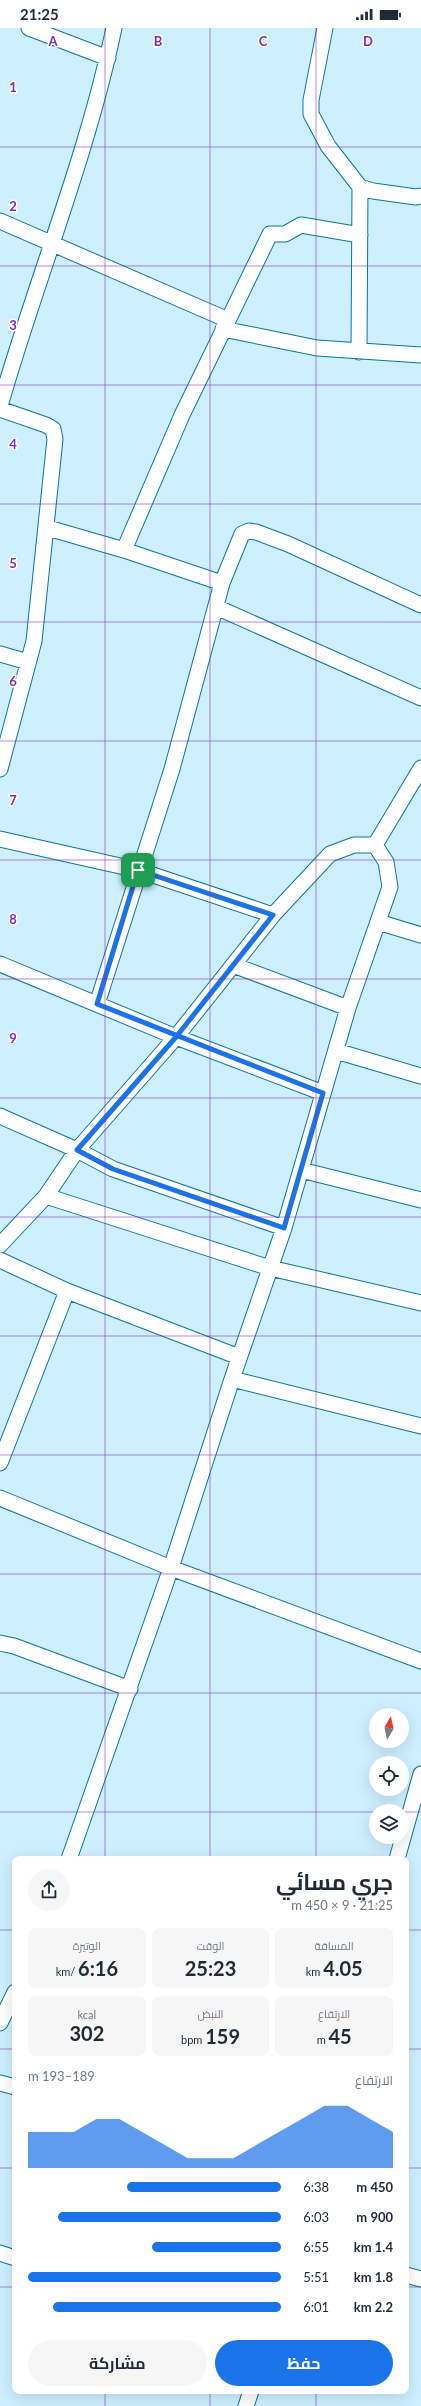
<!DOCTYPE html>
<html lang="ar">
<head>
<meta charset="utf-8">
<style>
	body { margin:0; font-family:Lato,Cairo,sans-serif; background:#f6f6f7; color:#1f2937; direction:rtl; height:100vh; display:flex; flex-direction:column; font-size:15px; white-space:nowrap }
	* { box-sizing:border-box; margin:0 }
	p { font-size:13px; color:#747a83 }
	.icon { flex:none; width:22px; height:22px; fill:none; stroke:currentColor; stroke-width:2; stroke-linecap:round; stroke-linejoin:round }
	.map { position:relative; flex:1; overflow:hidden; direction:ltr }
	.details { position:absolute; left:12px; top:1828px; width:397px; height:538px; display:flex; flex-direction:column; background:#fff; border-radius:8px; box-shadow:0 4px 16px #0002; direction:rtl }
	.details>* { flex:none }
	.needle { width:26px; rotate:9deg }
	.buttons { position:absolute; left:369px; top:1680px; display:grid; gap:8px }
	.buttons a { display:grid; place-items:center; width:40px; height:40px; border-radius:50%; background:#fff; box-shadow:0 4px 16px #0002; font-size:20px }
	.pin { position:absolute; display:grid; place-items:center; width:34px; height:34px; color:#fff; margin:-17px; border-radius:8px; box-shadow:0 2px 6px #0006 }
	.round { display:grid; place-items:center; flex:none; width:42px; height:42px; border-radius:21px; background:#f6f6f7 }
	.head { display:flex; align-items:center; justify-content:space-between; height:68px; padding:0 16px }
	h1 { font-size:22px; font-weight:700; line-height:30px }
	.figures { display:grid; grid-template-columns:repeat(3,1fr); gap:6px; height:68px; padding:4px 16px }
	.figures div { display:grid; align-content:center; border-radius:8px; background:#f6f6f7; text-align:center }
	.figures b { font-size:20px; font-weight:700 }
	.figures small { font-size:11px; font-weight:400 }
	.figures p { font-size:11px }
	.chart { height:112px; padding:8px 16px }
	.chart p { display:flex; justify-content:space-between }
	.chart svg { width:100%; height:72px; margin-top:4px; fill:#1a73e8; opacity:.7 }
	.action { display:flex; gap:8px; margin-top:auto; padding:8px 16px }
	.action a { flex:1; height:46px; border-radius:24px; background:#1a73e8; color:#fff; font-size:16px; font-weight:700; line-height:46px; text-align:center }
	.action a+a { background:#f6f6f7; color:#1f2937 }
	ul { padding:0 16px; list-style:none; font-size:13px }
	li { display:grid; grid-template-columns:64px 48px 1fr; align-items:center; height:30px }
	li i { height:10px; border-radius:5px; background:#1a73e8 }
	.status { display:flex; justify-content:space-between; align-items:center; height:28px; padding:0 20px; background:#fff; direction:ltr }
	.status svg { height:11px; fill:currentColor }
	.map>svg:first-child { display:block }
	.lines { fill:none; stroke-linecap:round; stroke-linejoin:round }
	.minor-casing { stroke:#0b769a; stroke-width:17 }
	.minor { stroke:#fff; stroke-width:15 }
	.route-casing { stroke:#fff; stroke-width:8 }
	.route { stroke:#1a73e8; stroke-width:5 }
	.grid { fill:none; stroke:#7b2cbf; stroke-width:1; stroke-opacity:0.55 }
	.grid-label { font-size:13px; text-anchor:middle; font-weight:bold; fill:#7b2cbf; stroke:#fff; stroke-width:3; stroke-linejoin:round; paint-order:stroke }
</style>
</head>
<body>
<div class="status"><b>21:25</b><svg viewBox="0 0 49 12"><path d="M0 12V9h3v3zM5 12V6h3v6zM10 12V3h3v9zM15 12V0h3v12zM26 1h20v11H26zM47 4h2v5h-2z"/></svg></div>
<div class="map">
<svg width="421" height="2378" viewBox="0 0 421 2378">
	<rect width="100%" height="100%" fill="#ceefff"/>
	<g class="lines">
		<g class="minor-casing">
			<path id="minor" d="M 29,0 L 108,30
				M 325,0 L 311,72 L 311,86 L 328,118 L 360,159 L 359,324
				M 360,159 L 373,163 L 416,169 L 421,168
				M 0,193 L 228,292
				M 223,301 L 317,320 L 421,327
				M 0,378 C 36,252 87,129 114,0
				M 0,381 L 46,397 L 53,401 L 55,411 L 34,613 L 0,741
				M 48,500 L 124,522 L 222,555
				M 124,522 L 182,387 L 270,206 L 285,206 L 301,197 L 360,207
				M 216,579 L 421,670
				M 0,626 L 28,634
				M 0,811 L 138,842 L 273,887
				M 375,817 L 421,740
				M 378,894 L 421,907
				M 0,936 L 176,1009 L 323,1065
				M 233,937 L 348,980
				M 97,976 L 172,741 L 222,555 L 242,506 L 249,503 L 256,504 L 288,516 L 421,577
				M 336,1023 L 421,1048
				M 0,1088 L 77,1122 L 113,1141 L 284,1200
				M 301,1142 L 421,1172
				M 46,1168 L 270,1240 L 421,1275
				M 0,1217 L 46,1168 L 77,1122 L 176,1009 L 273,887 L 330,826 L 354,817 L 375,817
				M 0,1232 L 67,1263 L 239,1329
				M 232,1351 L 421,1398
				M 0,1435 L 67,1263
				M 0,1470 L 171,1540 L 421,1633
				M 0,1615 L 14,1618 L 130,1661
				M 69,1831 L 171,1540 L 232,1351 L 284,1200 L 348,980 L 390,859 L 386,834 L 375,817
				M 397,1831 L 421,1746
				M 0,1995 L 15,1964
				M 0,2055 L 15,2059
				M 0,2225 L 15,2230
				M 406,2247 L 421,2251
				M 246,2378 L 251,2363"/>
		</g>
		<use href="#minor" class="minor"/>
	</g>
	<g class="lines">
		<g class="route-casing">
			<path id="route" d="M 138,842 L 97,976 L 323,1065 L 284,1200 L 113,1141 L 77,1122 L 176,1009 L 273,887 L 138,842"/>
		</g>
		<use href="#route" class="route"/>
	</g>
	<path class="grid" d="M 105,0 L 105,1831M 210,0 L 210,1831M 316,0 L 316,1831M 0,119 L 421,119M 0,238 L 421,238M 0,357 L 421,357M 0,476 L 421,476M 0,594 L 421,594M 0,713 L 421,713M 0,832 L 421,832M 0,951 L 421,951M 0,1070 L 421,1070M 0,1189 L 421,1189M 0,1308 L 421,1308M 0,1427 L 421,1427M 0,1546 L 421,1546M 0,1665 L 421,1665M 0,1784 L 376,1784M 402,1784 L 421,1784M 0,1902 L 15,1902M 406,1902 L 421,1902M 0,2021 L 15,2021M 406,2021 L 421,2021M 0,2140 L 15,2140M 406,2140 L 421,2140M 0,2259 L 15,2259M 406,2259 L 421,2259M 105,2363 L 105,2378M 210,2363 L 210,2378M 316,2363 L 316,2378"/>
	<g class="grid-label">
		<text x="53" y="18">A</text>
		<text x="158" y="18">B</text>
		<text x="263" y="18">C</text>
		<text x="368" y="18">D</text>
		<text x="13" y="64">1</text>
		<text x="13" y="183">2</text>
		<text x="13" y="302">3</text>
		<text x="13" y="421">4</text>
		<text x="13" y="540">5</text>
		<text x="13" y="658">6</text>
		<text x="13" y="777">7</text>
		<text x="13" y="896">8</text>
		<text x="13" y="1015">9</text>
	</g>
</svg>
<div class="buttons">
<a><svg class="needle" viewBox="-14 -14 28 28"><path d="M0-13l5 13h-10z" fill="#e53935"/><path d="M0 13l5-13h-10z" fill="#747a83"/></svg></a>
<a><svg class="icon" aria-label="locate" viewBox="0 0 24 24"><circle cx="12" cy="12" r="6"/><path d="M12 2v4M12 18v4M2 12h4M18 12h4"/></svg></a>
<a><svg class="icon" aria-label="layers" viewBox="0 0 24 24"><path d="M12 4l9 5-9 5-9-5zM3 14l9 5 9-5"/></svg></a>
</div>
<div class="pin" style="left:138px;top:842px;background:#1e9e55"><svg class="icon" aria-label="arrive" viewBox="0 0 24 24"><path d="M6 21V4h12l-3 4 3 4H6"/></svg></div>
<section class="details">
<div class="head"><div><h1>جري مسائي</h1><p>21:25 · 9 × 450 m</p></div><a class="round"><svg class="icon" aria-label="share" viewBox="0 0 24 24"><path d="M12 15V3M7 8l5-5 5 5M5 13v7h14v-7"/></svg></a></div>
<div class="figures">
<div><p>المسافة</p><b>4.05<small> km</small></b></div>
<div><p>الوقت</p><b>25:23</b></div>
<div><p>الوتيرة</p><b>6:16<small> /km</small></b></div>
</div>
<div class="figures">
<div><p>الارتفاع</p><b>45<small> m</small></b></div>
<div><p>النبض</p><b>159<small> bpm</small></b></div>
<div><p>kcal</p><b>302</b></div>
</div>
<div class="chart"><p><span>الارتفاع</span>189–193 m</p>
<svg viewBox="0 0 160 44" preserveAspectRatio="none"><path d="M0 44V22L10 22L20 22L30 14L40 14L50 22L60 30L70 38L80 38L90 38L100 30L110 22L120 14L130 6L140 6L150 14L160 22V44z"/></svg>
</div>
<ul>
<li><b>450 m</b>6:38<i style="width:61%"></i></li>
<li><b>900 m</b>6:03<i style="width:88%"></i></li>
<li><b>1.4 km</b>6:55<i style="width:51%"></i></li>
<li><b>1.8 km</b>5:51<i style="width:100%"></i></li>
<li><b>2.2 km</b>6:01<i style="width:90%"></i></li>
</ul>
<div class="action"><a>حفظ</a><a>مشاركة</a></div>
</section>
</div>
</body>
</html>
